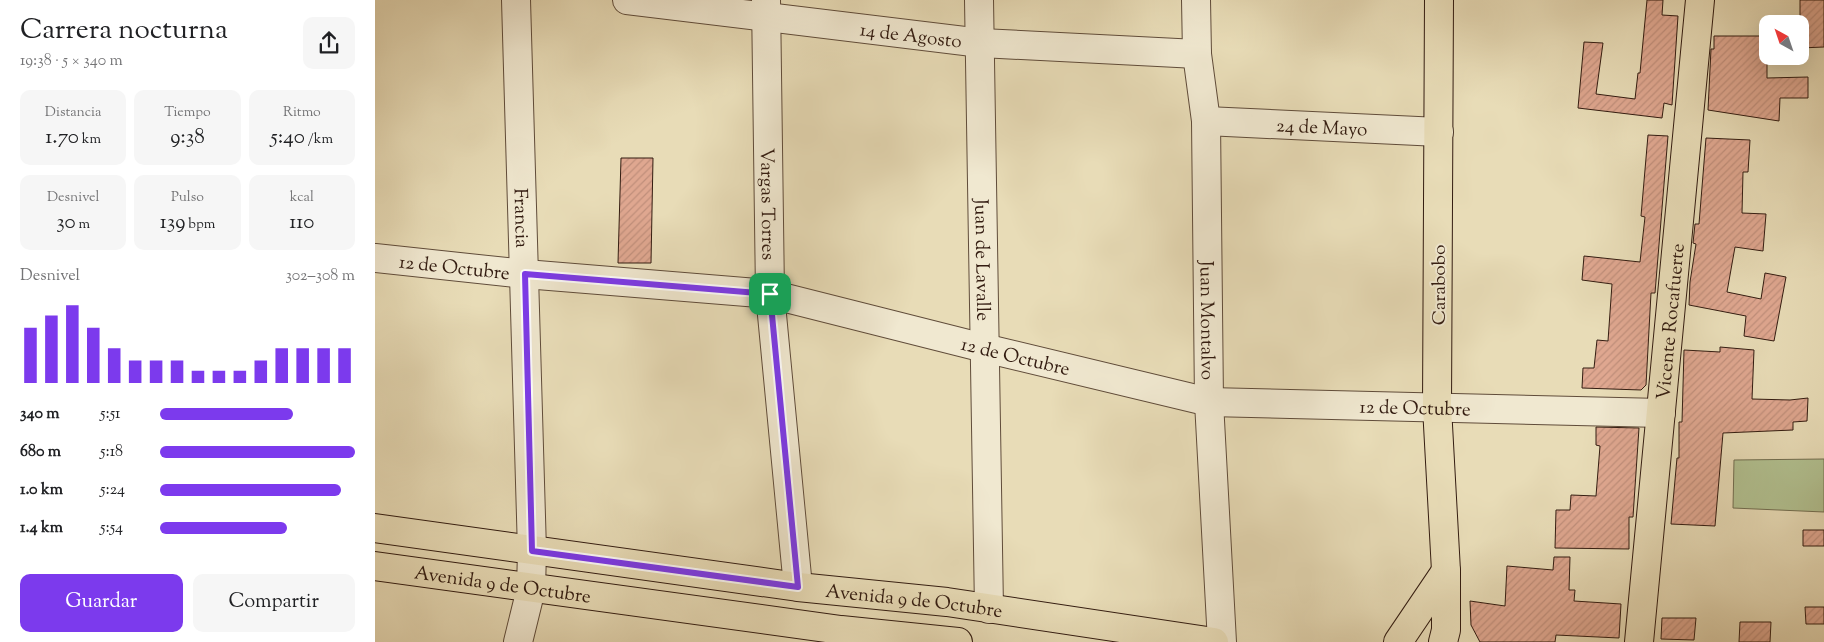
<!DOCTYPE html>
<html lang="es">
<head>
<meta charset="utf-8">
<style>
	body { margin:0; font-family:"Sorts Mill Goudy",serif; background:#f6f6f6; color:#202124; height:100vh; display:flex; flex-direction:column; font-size:19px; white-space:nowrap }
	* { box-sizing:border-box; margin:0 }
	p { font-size:16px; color:#757577 }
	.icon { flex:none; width:28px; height:28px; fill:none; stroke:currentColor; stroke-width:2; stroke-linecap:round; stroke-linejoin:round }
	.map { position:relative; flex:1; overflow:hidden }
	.details { display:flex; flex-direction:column; background:#fff; width:375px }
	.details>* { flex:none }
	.needle { width:32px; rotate:320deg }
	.controls { position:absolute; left:1384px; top:15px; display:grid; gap:10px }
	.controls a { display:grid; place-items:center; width:50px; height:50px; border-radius:10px; background:#fff; box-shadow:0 5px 20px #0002; font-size:25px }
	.pin { position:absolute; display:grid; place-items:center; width:42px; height:42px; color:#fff; margin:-21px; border-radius:10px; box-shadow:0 2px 8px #0006 }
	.round { display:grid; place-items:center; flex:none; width:52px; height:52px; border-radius:10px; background:#f6f6f6 }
	.head { display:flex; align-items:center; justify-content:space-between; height:85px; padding:0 20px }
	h1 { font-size:28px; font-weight:600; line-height:38px }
	.figures { display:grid; grid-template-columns:repeat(3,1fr); gap:8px; height:85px; padding:5px 20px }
	.figures div { display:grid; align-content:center; border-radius:10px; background:#f6f6f6; text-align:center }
	.figures b { font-size:21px; font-weight:600 }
	.figures small { font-size:14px; font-weight:400 }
	.figures p { font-size:14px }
	.chart { height:140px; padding:10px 20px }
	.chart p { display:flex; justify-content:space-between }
	.chart svg { width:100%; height:90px; margin-top:5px; stroke:#7c3aed; stroke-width:6 }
	.primary-button { display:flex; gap:10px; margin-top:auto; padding:10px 20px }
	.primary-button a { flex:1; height:58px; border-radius:10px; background:#7c3aed; color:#fff; font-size:20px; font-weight:600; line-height:58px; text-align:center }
	.primary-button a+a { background:#f6f6f6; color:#202124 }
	ul { padding:0 20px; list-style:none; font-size:16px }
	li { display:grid; grid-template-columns:80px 60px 1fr; align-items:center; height:38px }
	li i { height:12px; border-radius:6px; background:#7c3aed }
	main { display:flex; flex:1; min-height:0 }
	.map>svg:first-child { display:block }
	.green { fill:#b2c191; stroke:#726e51 }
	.building { fill:url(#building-hatch); stroke:#331c11 }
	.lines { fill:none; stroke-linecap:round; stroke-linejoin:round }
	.minor-casing { stroke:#604c3a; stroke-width:30 }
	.major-casing { stroke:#331c11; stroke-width:30 }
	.minor { stroke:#f0e8d0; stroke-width:28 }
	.major { stroke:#e8dcb7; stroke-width:28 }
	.route-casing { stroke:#fff; stroke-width:10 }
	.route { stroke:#7c3aed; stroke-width:6 }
	.labels { text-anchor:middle; stroke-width:4; stroke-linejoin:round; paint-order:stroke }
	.street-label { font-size:19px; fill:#331c11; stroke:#f0e8d0 }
</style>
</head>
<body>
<main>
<section class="details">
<div class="head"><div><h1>Carrera nocturna</h1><p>19:38 · 5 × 340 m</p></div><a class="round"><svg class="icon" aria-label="share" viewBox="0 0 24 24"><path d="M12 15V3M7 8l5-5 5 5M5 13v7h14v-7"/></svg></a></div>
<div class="figures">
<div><p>Distancia</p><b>1.70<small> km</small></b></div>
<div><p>Tiempo</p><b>9:38</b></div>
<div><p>Ritmo</p><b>5:40<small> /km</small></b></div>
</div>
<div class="figures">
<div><p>Desnivel</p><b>30<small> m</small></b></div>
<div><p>Pulso</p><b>139<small> bpm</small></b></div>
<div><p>kcal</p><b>110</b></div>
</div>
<div class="chart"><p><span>Desnivel</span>302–308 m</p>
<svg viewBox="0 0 160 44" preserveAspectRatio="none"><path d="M5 44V17M15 44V11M25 44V6M35 44V17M45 44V27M55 44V33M65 44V33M75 44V33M85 44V38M95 44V38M105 44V38M115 44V33M125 44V27M135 44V27M145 44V27M155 44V27"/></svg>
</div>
<ul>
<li><b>340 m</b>5:51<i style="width:68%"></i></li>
<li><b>680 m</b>5:18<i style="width:100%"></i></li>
<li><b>1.0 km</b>5:24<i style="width:93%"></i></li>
<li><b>1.4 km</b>5:54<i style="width:65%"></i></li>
</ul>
<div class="primary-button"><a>Guardar</a><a>Compartir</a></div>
</section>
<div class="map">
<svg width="1449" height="642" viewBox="0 0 1449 642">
	<defs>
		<pattern id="building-hatch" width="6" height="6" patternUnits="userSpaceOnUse" patternTransform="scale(1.25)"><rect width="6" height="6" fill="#dfa790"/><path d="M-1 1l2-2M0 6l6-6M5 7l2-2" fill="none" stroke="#c08f7b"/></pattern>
	</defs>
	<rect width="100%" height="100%" fill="#e8dcb7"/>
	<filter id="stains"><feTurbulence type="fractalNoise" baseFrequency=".004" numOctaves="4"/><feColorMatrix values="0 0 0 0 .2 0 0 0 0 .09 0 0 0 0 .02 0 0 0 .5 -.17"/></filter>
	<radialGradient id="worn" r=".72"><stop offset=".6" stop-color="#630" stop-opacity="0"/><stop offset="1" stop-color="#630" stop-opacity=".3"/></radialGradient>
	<path class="green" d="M 1449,459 L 1449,512 L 1358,508 L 1359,460 Z"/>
	<path class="building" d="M 1272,0 L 1288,0 L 1287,15 L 1303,16 L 1297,105 L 1289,103 L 1287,118 L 1203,108 L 1209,42 L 1228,43 L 1221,94 L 1260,99 L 1263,73 L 1265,73 Z
		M 1425,0 L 1449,0 L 1449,47 L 1425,48 Z
		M 1339,36 L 1392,36 L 1392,78 L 1433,77 L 1433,98 L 1405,98 L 1404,121 L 1333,110 L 1336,49 L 1339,49 Z
		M 1273,135 L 1293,136 L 1280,293 L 1276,293 L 1271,385 L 1266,390 L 1207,388 L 1208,368 L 1219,368 L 1222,340 L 1233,341 L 1237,284 L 1207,280 L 1209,256 L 1265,262 L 1270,217 L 1266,216 Z
		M 1331,138 L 1375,140 L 1373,172 L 1368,172 L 1367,213 L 1391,214 L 1388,251 L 1360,247 L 1352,292 L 1386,299 L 1390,273 L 1411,277 L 1399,341 L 1369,336 L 1371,316 L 1314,305 L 1315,282 L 1321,244 L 1318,243 L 1320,224 L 1324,224 Z
		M 246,158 L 278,158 L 276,263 L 243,263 Z
		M 1345,347 L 1379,350 L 1377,399 L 1415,400 L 1433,398 L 1432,421 L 1418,422 L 1418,430 L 1348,433 L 1340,526 L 1296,524 L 1302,458 L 1304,458 L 1304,422 L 1307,422 L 1309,350 L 1345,352 Z
		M 1221,427 L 1264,428 L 1258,517 L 1254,517 L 1254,549 L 1180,548 L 1181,510 L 1195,510 L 1196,495 L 1221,496 L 1225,446 L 1221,445 Z
		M 1428,530 L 1449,530 L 1449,546 L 1428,546 Z
		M 1179,557 L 1195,557 L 1194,590 L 1200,590 L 1199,601 L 1246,604 L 1244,638 L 1181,635 L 1180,642 L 1105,642 L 1096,625 L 1095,601 L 1130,606 L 1132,566 L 1178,570 Z
		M 1430,607 L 1449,607 L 1449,624 L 1431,624 Z
		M 1287,618 L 1321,618 L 1319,640 L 1286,639 Z
		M 1365,622 L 1396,622 L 1395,642 L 1364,642 Z"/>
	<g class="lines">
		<g class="minor-casing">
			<g id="minor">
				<path id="s1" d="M 141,0 L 157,551 L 156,589 L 143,642"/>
				<path id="s2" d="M 252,0 L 606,43 L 822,54"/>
				<path id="s3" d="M 391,0 L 395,294 L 423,587"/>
				<path id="s4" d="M 604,0 L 614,609"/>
				<path id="s5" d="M 821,0 L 822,54 L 831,121 L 834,402 L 847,642"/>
				<path id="s6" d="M 831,121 L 1064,132"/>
				<path id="s7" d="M 0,258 L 150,274 L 395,294 L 609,348 L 834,402 L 1286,413"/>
			</g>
		</g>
		<g class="major-casing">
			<g id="major">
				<path d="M 1064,0 L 1062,407 L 1071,571 L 1071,630 L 1068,642"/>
				<path id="s8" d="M 0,528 L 423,587 L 572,602 L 839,642"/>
				<path id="s9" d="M 0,566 L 466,630 L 583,642"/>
				<path d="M 1023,642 L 1071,571"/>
				<path id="s10" d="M 1264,642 L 1325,0"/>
			</g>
		</g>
		<use href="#minor" class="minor"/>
		<use href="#major" class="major"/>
	</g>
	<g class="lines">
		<g class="route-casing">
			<path id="route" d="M 150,274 L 395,294 L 423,587 L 157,551 Z"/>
		</g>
		<use href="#route" class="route"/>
	</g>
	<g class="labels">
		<g class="street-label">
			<text dy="7" stroke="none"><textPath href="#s2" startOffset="286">14 de Agosto</textPath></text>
			<text dy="7" stroke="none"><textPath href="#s6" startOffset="116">24 de Mayo</textPath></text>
			<text dy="7" stroke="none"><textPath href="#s3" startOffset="204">Vargas Torres</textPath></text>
			<text dy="7" stroke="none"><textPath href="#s1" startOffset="218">Francia</textPath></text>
			<text dy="7" stroke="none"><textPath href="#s4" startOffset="260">Juan de Lavalle</textPath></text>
			<text dy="7" stroke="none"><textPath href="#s7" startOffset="80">12 de Octubre</textPath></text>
			<text transform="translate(1063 285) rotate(-90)" y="7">Carabobo</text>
			<text dy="7" stroke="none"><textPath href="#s5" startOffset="321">Juan Montalvo</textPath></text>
			<text dy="7" stroke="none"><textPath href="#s10" startOffset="322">Vicente Rocafuerte</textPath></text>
			<text dy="7" stroke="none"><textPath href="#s7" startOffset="650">12 de Octubre</textPath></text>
			<text dy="7" stroke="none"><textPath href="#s7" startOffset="1055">12 de Octubre</textPath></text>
			<text dy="7" stroke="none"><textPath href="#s9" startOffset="129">Avenida 9 de Octubre</textPath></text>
			<text dy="7" stroke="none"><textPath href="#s8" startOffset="544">Avenida 9 de Octubre</textPath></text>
		</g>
	</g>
	<rect width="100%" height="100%" filter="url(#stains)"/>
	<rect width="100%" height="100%" fill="url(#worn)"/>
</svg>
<div class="controls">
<a><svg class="needle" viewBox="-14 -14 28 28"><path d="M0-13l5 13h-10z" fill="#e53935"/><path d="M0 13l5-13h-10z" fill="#757577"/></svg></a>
</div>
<div class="pin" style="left:395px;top:294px;background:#1e9e55"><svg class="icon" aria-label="arrive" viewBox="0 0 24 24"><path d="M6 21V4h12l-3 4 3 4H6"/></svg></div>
</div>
</main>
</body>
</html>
